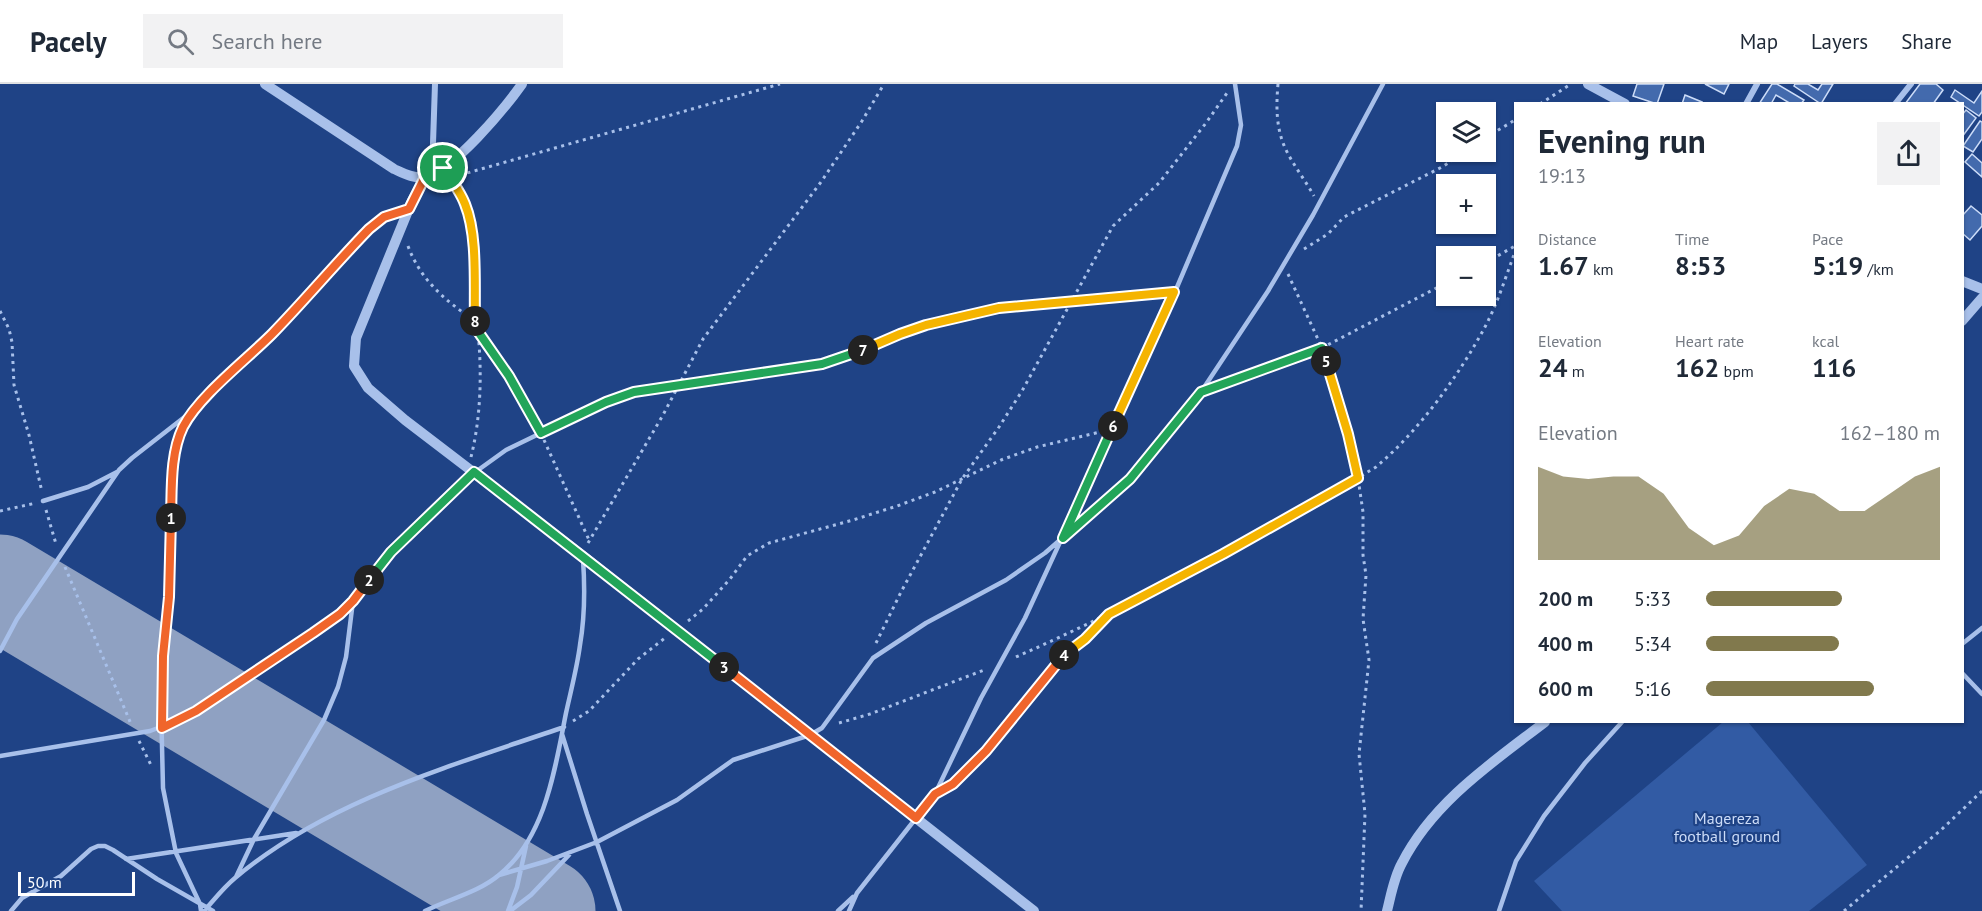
<!DOCTYPE html>
<html lang="en">
<head>
<meta charset="utf-8">
<style>
	body { margin:0; font-family:"PT Sans",sans-serif; background:#f2f2f3; color:#1f2937; height:100vh; display:flex; flex-direction:column; font-size:22px; white-space:nowrap }
	* { box-sizing:border-box; margin:0 }
	p { font-size:20px; color:#747a83 }
	.icon { flex:none; width:33px; height:33px; fill:none; stroke:currentColor; stroke-width:2; stroke-linecap:round; stroke-linejoin:round }
	.map { position:relative; flex:1; overflow:hidden }
	.details { position:absolute; left:1514px; top:18px; width:450px; height:621px; display:flex; flex-direction:column; background:#fff; border-radius:0px; box-shadow:0 2px 4px #0004 }
	.details>* { flex:none }
	.fabs { position:absolute; left:1436px; top:18px; display:grid; gap:12px }
	.fabs a { display:grid; place-items:center; width:60px; height:60px; border-radius:0px; background:#fff; box-shadow:0 2px 4px #0004; font-size:30px }
	.scale { position:absolute; left:18px; bottom:15px; width:117px; box-sizing:border-box; padding-left:6px; border:3px solid #fff; border-top:0; font-size:16px; line-height:21px; white-space:nowrap; color:#fff; -webkit-text-stroke:4px #1f4386; paint-order:stroke }
	.pin { position:absolute; display:grid; place-items:center; width:51px; height:51px; color:#fff; margin:-26px; border:3px solid #fff; border-radius:50%; box-shadow:0 2px 6px #0007 }
	.km { position:absolute; width:30px; height:30px; margin:-15px; border-radius:50%; background:#222; color:#fff; font-size:16px; line-height:30px; text-align:center }
	.round { display:grid; place-items:center; flex:none; width:63px; height:63px; border-radius:0px; background:#f2f2f3 }
	.head { display:flex; align-items:center; justify-content:space-between; height:102px; padding:0 24px }
	h1 { font-size:33px; font-weight:800; line-height:45px }
	.metrics { display:grid; grid-template-columns:repeat(3,1fr); gap:9px; height:102px; padding:6px 24px }
	.metrics div { display:grid; align-content:center }
	.metrics b { font-size:26px; font-weight:800 }
	.metrics small { font-size:16px; font-weight:400 }
	.metrics p { font-size:16px }
	.chart { height:168px; padding:12px 24px }
	.chart p { display:flex; justify-content:space-between }
	.chart svg { width:100%; height:108px; margin-top:6px; fill:#81794d; opacity:.7 }
	ul { padding:0 24px; list-style:none; font-size:20px }
	li { display:grid; grid-template-columns:96px 72px 1fr; align-items:center; height:45px }
	li i { height:15px; border-radius:8px; background:#81794d }
	header { display:flex; align-items:center; gap:36px; box-sizing:border-box; height:84px; padding:0 30px; background:#fff; border-bottom:2px solid #e0e1e3 }
	header strong { font-size:28px }
	nav { display:flex; gap:33px; margin-inline-start:auto; font-size:21px }
	.search { width:420px; height:54px; background:#f2f2f3; display:flex; align-items:center; gap:15px; box-sizing:border-box; padding:0 21px; border-radius:0px; color:#747a83; font-size:22px }
	.map>svg:first-child { display:block }
	.green { fill:#325ba4 }
	.lines { fill:none; stroke-linecap:round; stroke-linejoin:round }
	.runway { stroke:#8fa1c2; stroke-width:105 }
	.building { fill:#436aad; stroke:#ccdcf8; stroke-width:1.5 }
	.path { stroke:#a8c0ea; stroke-width:3; stroke-dasharray:3 4.5; stroke-linecap:butt }
	.service { stroke:#a8c0ea; stroke-width:4.5 }
	.minor { stroke:#a8c0ea; stroke-width:6 }
	.tertiary { stroke:#a8c0ea; stroke-width:10 }
	.split-1-casing { stroke:#fff; stroke-width:12 }
	.split-2-casing { stroke:#fff; stroke-width:12 }
	.split-3-casing { stroke:#fff; stroke-width:12 }
	.split-4-casing { stroke:#fff; stroke-width:12 }
	.split-5-casing { stroke:#fff; stroke-width:12 }
	.split-6-casing { stroke:#fff; stroke-width:12 }
	.split-7-casing { stroke:#fff; stroke-width:12 }
	.split-8-casing { stroke:#fff; stroke-width:12 }
	.split-9-casing { stroke:#fff; stroke-width:12 }
	.split-1 { stroke:#f0652b; stroke-width:8 }
	.split-2 { stroke:#f0652b; stroke-width:8 }
	.split-3 { stroke:#22a559; stroke-width:8 }
	.split-4 { stroke:#f0652b; stroke-width:8 }
	.split-5 { stroke:#f5b400; stroke-width:8 }
	.split-6 { stroke:#22a559; stroke-width:8 }
	.split-7 { stroke:#f5b400; stroke-width:8 }
	.split-8 { stroke:#22a559; stroke-width:8 }
	.split-9 { stroke:#f5b400; stroke-width:8 }
	.labels { text-anchor:middle; stroke-width:4.5; stroke-linejoin:round; paint-order:stroke }
	.park-label { font-size:16px; fill:#ccdcf8; stroke:#1f4386 }
</style>
</head>
<body>
<header>
<strong>Pacely</strong>
<div class="search"><svg class="icon" aria-label="search" viewBox="0 0 24 24"><circle cx="10" cy="10" r="6"/><path d="M15 15l6 6"/></svg>Search here</div>
<nav><a>Map</a><a>Layers</a><a>Share</a></nav>
</header>
<div class="map">
<svg width="1982" height="827" viewBox="0 0 1982 827">
	<rect width="100%" height="100%" fill="#1f4386"/>
	<path class="green" d="M 1723,638 L 1748,638 L 1867,781 L 1809,827 L 1562,827 L 1534,797 Z"/>
	<g class="lines">
		<path class="runway" d="M 0,503 L 543,827"/>
	</g>
	<path class="building" d="M 1637,0 L 1664,0 L 1657,20 L 1633,12 Z
		M 1705,0 L 1729,0 L 1724,10 Z
		M 1772,0 L 1777,0 L 1804,16 L 1801,20 L 1791,20 L 1776,11 L 1771,20 L 1759,20 Z
		M 1795,0 L 1808,0 L 1818,6 L 1822,0 L 1833,0 L 1821,20 L 1794,2 Z
		M 1920,0 L 1936,0 L 1943,6 L 1933,20 L 1905,20 Z
		M 1955,6 L 1974,19 L 1982,7 L 1982,28 L 1979,32 L 1951,13 Z
		M 1685,11 L 1702,18 L 1701,20 L 1682,20 Z
		M 1966,26 L 1976,34 L 1962,53 L 1962,31 Z
		M 1980,37 L 1982,38 L 1982,55 L 1973,68 L 1963,62 Z
		M 1972,70 L 1982,79 L 1982,93 L 1965,78 Z
		M 1971,122 L 1982,131 L 1982,142 L 1970,156 L 1962,149 L 1962,132 Z"/>
	<g class="lines">
		<path class="path" d="M 1278,0 C 1276,23 1276,45 1286,66 C 1294,82 1305,96 1314,112
			M 1540,20 L 1571,0
			M 1485,54 L 1515,36
			M 449,92 L 465,120 L 470,143 L 475,189 L 475,237 L 477,246 L 509,292 L 537,343
			M 453,93 L 780,0
			M 408,162 C 421,197 446,217 475,237
			M 1304,165 L 1328,150 L 1344,133 L 1442,83 L 1465,68
			M 1485,179 L 1515,162
			M 1288,190 L 1322,264 L 1337,311 L 1358,394 L 1363,428 L 1363,471 L 1366,491 L 1363,535 L 1369,576 L 1359,670 L 1365,730 L 1361,827
			M 0,227 L 9,245 L 12,258 L 14,301 L 29,351 L 42,408
			M 1216,303 L 1318,266 L 1446,199
			M 548,346 L 606,318 L 634,308 L 822,280 L 844,274 L 900,250 L 926,241 L 999,224 L 1163,209
			M 544,356 L 589,456
			M 471,373 C 481,333 482,289 478,248
			M 46,426 L 56,460
			M 0,427 L 36,419
			M 588,459 L 663,331 L 703,255 L 821,98 L 862,37 L 884,0
			M 65,483 L 131,640
			M 688,537 L 703,525 L 730,495 L 747,472 L 769,459 L 853,436 L 897,422 L 935,408 L 1001,376 L 1037,363 L 1100,348
			M 876,559 L 901,508 L 962,395 L 999,343 L 1022,307 L 1113,142 L 1159,99 L 1206,39 L 1227,9
			M 1016,573 C 1140,518 1260,453 1376,383 C 1419,347 1460,290 1486,241 C 1498,218 1506,192 1515,168
			M 573,637 L 589,627 L 638,575 L 665,554
			M 839,639 L 870,630 L 984,586
			M 139,657 L 152,683
			M 949,702 L 970,685 L 986,667 L 1061,574 L 1085,555 L 1107,531
			M 1844,827 L 1941,746 L 1982,707"/>
		<path class="service" d="M 43,417 L 88,403 L 117,388
			M 1962,560 L 1982,544
			M 0,567 L 17,535 L 119,386 L 132,374 L 191,328
			M 1962,589 L 1982,610
			M 562,650 L 587,730 L 620,827
			M 0,672 L 150,647 L 182,635 L 196,627 L 280,573 L 340,530 L 353,517 L 391,468 L 474,389 L 506,366 L 541,349
			M 126,775 L 296,749
			M 499,791 L 547,777 L 597,758 L 677,716 L 733,676 L 810,651 L 822,644 L 873,574 L 926,539 L 1006,496 L 1045,469 L 1130,395 L 1201,308 L 1268,207 L 1313,131 L 1383,0
			M 236,793 L 254,755 L 324,636 L 338,603 L 346,573 L 353,517
			M 11,827 L 22,814 L 61,792 L 91,765 L 98,762 L 105,762 L 113,766 L 157,795 L 213,827
			M 201,827 L 200,820 L 176,769 L 163,704 L 161,619 L 163,572 L 169,513 L 172,402 L 178,355 L 184,341 L 196,325 L 273,248 L 369,145 L 384,133 L 406,126
			M 204,827 C 214,816 223,804 235,794 C 328,716 451,682 564,643
			M 425,827 C 449,815 479,808 499,791 C 546,753 555,684 566,629 C 571,606 577,584 580,561 C 585,532 585,504 583,475
			M 508,827 L 517,803 L 526,762
			M 510,827 L 531,811 L 569,771
			M 838,827 L 853,813
			M 849,827 L 857,809 L 935,710 L 981,614 L 1025,534 L 1169,222 L 1237,62 L 1241,41 L 1235,0
			M 1499,827 L 1516,777 L 1544,732 L 1585,679 L 1622,638"/>
		<path class="minor" d="M 1746,20 L 1757,0
			M 1895,20 L 1911,0
			M 432,89 L 435,0"/>
		<path class="tertiary" d="M 265,0 L 394,85 C 403,89 414,95 425,93 C 453,87 505,24 522,0
			M 1588,0 L 1625,20
			M 425,93 L 412,117 L 356,254 L 354,282 L 368,304 L 405,336 L 583,472 L 1034,827
			M 1962,197 L 1982,205
			M 1962,237 L 1982,214
			M 1387,827 C 1391,811 1394,793 1402,779 C 1433,718 1493,678 1545,638"/>
	</g>
	<g class="lines">
		<g class="split-1-casing">
			<path id="split-1" d="M 171,434 C 172,405 170,370 183,343 C 199,312 246,276 272,250 C 305,216 336,179 369,145 L 384,133 L 409,125 L 425,93 L 443,84"/>
		</g>
		<g class="split-2-casing">
			<path id="split-2" d="M 171,434 L 169,513 L 163,572 L 162,644 L 196,627 L 313,549 L 340,530 L 353,517 L 369,496"/>
		</g>
		<g class="split-3-casing">
			<path id="split-3" d="M 369,496 L 391,468 L 474,388 L 724,583"/>
		</g>
		<g class="split-4-casing">
			<path id="split-4" d="M 724,583 L 916,734 L 935,710 L 953,700 L 986,667 L 1064,571"/>
		</g>
		<g class="split-5-casing">
			<path id="split-5" d="M 1064,571 L 1085,555 L 1109,530 L 1223,470 L 1358,394 L 1348,350 L 1326,277"/>
		</g>
		<g class="split-6-casing">
			<path id="split-6" d="M 1113,342 L 1063,454 L 1130,395 L 1201,308 L 1322,264 L 1326,277"/>
		</g>
		<g class="split-7-casing">
			<path id="split-7" d="M 863,266 L 900,250 L 926,241 L 999,224 L 1174,208 L 1113,342"/>
		</g>
		<g class="split-8-casing">
			<path id="split-8" d="M 475,237 L 477,246 L 509,292 L 541,349 L 606,318 L 634,308 L 822,280 L 863,266"/>
		</g>
		<g class="split-9-casing">
			<path id="split-9" d="M 443,84 C 451,95 460,107 465,120 C 478,152 474,202 475,237"/>
		</g>
		<use href="#split-1" class="split-1"/>
		<use href="#split-2" class="split-2"/>
		<use href="#split-3" class="split-3"/>
		<use href="#split-4" class="split-4"/>
		<use href="#split-5" class="split-5"/>
		<use href="#split-6" class="split-6"/>
		<use href="#split-7" class="split-7"/>
		<use href="#split-8" class="split-8"/>
		<use href="#split-9" class="split-9"/>
	</g>
	<g class="labels">
		<g class="park-label">
			<text x="1727" y="740">Magereza<tspan x="1727" dy="18">football ground</tspan></text>
		</g>
	</g>
</svg>
<div class="fabs">
<a><svg class="icon" aria-label="layers" viewBox="0 0 24 24"><path d="M12 4l9 5-9 5-9-5zM3 14l9 5 9-5"/></svg></a>
<a>+</a>
<a>−</a>
</div>
<div class="scale">50 m</div>
<div class="pin" style="left:443px;top:84px;background:#1e9e55"><svg class="icon" aria-label="arrive" viewBox="0 0 24 24"><path d="M6 21V4h12l-3 4 3 4H6"/></svg></div>
<b class="km" style="left:171px;top:434px">1</b>
<b class="km" style="left:369px;top:496px">2</b>
<b class="km" style="left:724px;top:583px">3</b>
<b class="km" style="left:1064px;top:571px">4</b>
<b class="km" style="left:1326px;top:277px">5</b>
<b class="km" style="left:1113px;top:342px">6</b>
<b class="km" style="left:863px;top:266px">7</b>
<b class="km" style="left:475px;top:237px">8</b>
<section class="details">
<div class="head"><div><h1>Evening run</h1><p>19:13</p></div><a class="round"><svg class="icon" aria-label="share" viewBox="0 0 24 24"><path d="M12 15V3M7 8l5-5 5 5M5 13v7h14v-7"/></svg></a></div>
<div class="metrics">
<div><p>Distance</p><b>1.67<small> km</small></b></div>
<div><p>Time</p><b>8:53</b></div>
<div><p>Pace</p><b>5:19<small> /km</small></b></div>
</div>
<div class="metrics">
<div><p>Elevation</p><b>24<small> m</small></b></div>
<div><p>Heart rate</p><b>162<small> bpm</small></b></div>
<div><p>kcal</p><b>116</b></div>
</div>
<div class="chart"><p><span>Elevation</span>162–180 m</p>
<svg viewBox="0 0 160 44" preserveAspectRatio="none"><path d="M0 44V6L10 10L20 11L30 10L40 10L50 17L60 31L70 38L80 34L90 22L100 15L110 17L120 24L130 24L140 17L150 10L160 6V44z"/></svg>
</div>
<ul>
<li><b>200 m</b>5:33<i style="width:58%"></i></li>
<li><b>400 m</b>5:34<i style="width:57%"></i></li>
<li><b>600 m</b>5:16<i style="width:72%"></i></li>
</ul>
</section>
</div>
</body>
</html>
